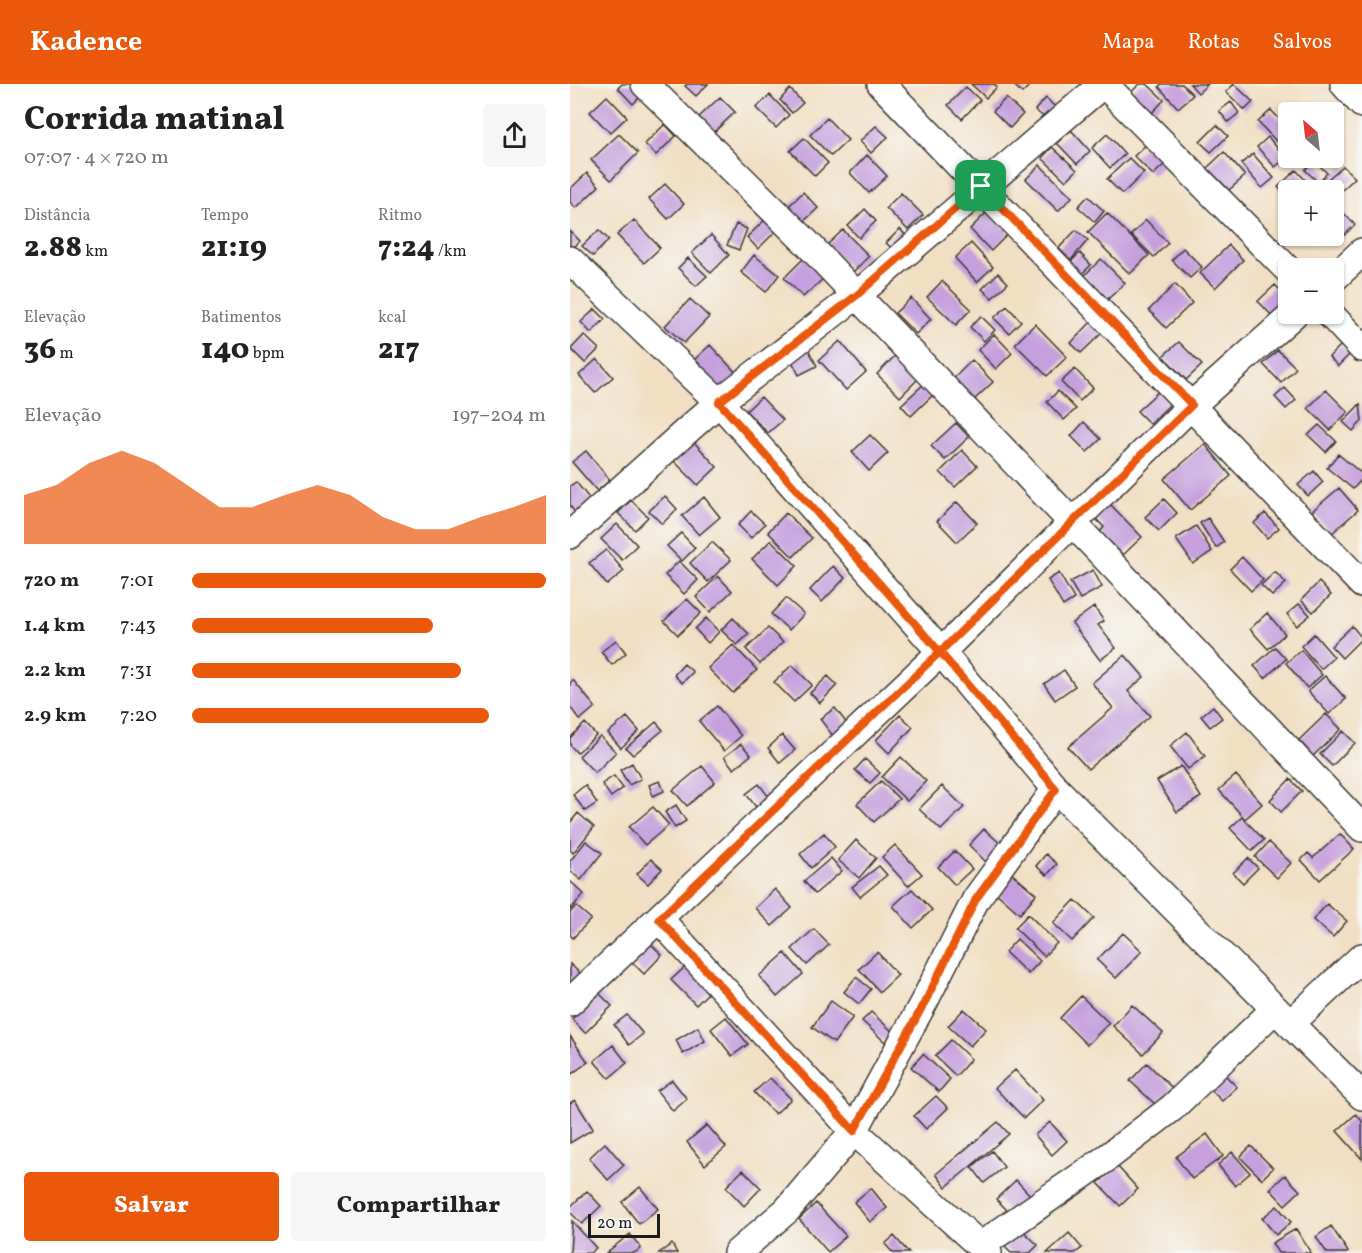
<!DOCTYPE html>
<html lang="pt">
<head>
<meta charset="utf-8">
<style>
	body { margin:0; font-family:Vollkorn,serif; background:#f6f6f6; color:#222; height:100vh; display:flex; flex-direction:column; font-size:22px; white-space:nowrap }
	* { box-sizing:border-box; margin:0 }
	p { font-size:20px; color:#767676 }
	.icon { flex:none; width:33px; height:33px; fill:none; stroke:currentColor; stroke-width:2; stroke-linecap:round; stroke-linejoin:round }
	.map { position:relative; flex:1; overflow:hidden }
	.side { display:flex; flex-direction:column; background:#fff; width:570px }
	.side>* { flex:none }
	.needle { width:39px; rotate:332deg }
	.tools { position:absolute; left:708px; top:18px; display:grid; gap:12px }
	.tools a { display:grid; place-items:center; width:66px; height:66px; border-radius:6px; background:#fff; box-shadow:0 2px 4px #0004; font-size:30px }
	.scale { position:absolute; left:18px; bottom:15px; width:72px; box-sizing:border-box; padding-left:6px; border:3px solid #1c1c1c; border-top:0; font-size:16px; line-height:21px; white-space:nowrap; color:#1c1c1c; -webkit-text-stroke:4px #f6f6f2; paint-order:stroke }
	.pin { position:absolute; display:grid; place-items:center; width:51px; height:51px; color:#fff; margin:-26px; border-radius:12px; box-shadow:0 3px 9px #0006 }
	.round { display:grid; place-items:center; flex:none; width:63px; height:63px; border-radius:6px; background:#f6f6f6 }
	.head { display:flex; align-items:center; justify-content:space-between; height:102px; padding:0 24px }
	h1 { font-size:33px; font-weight:800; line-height:45px }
	.stats { display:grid; grid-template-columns:repeat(3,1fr); gap:9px; height:102px; padding:6px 24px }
	.stats div { display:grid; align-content:center }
	.stats b { font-size:30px; font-weight:800 }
	.stats small { font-size:16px; font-weight:400 }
	.stats p { font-size:16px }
	.chart { height:168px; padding:12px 24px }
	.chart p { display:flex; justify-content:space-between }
	.chart svg { width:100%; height:108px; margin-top:6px; fill:#ea580c; opacity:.7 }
	.cta { display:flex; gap:12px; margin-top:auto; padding:12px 24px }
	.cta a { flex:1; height:69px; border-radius:6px; background:#ea580c; color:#fff; font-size:24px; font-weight:800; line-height:69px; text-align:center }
	.cta a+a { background:#f6f6f6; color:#222 }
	ul { padding:0 24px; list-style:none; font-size:20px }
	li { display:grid; grid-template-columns:96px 72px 1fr; align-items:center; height:45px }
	li i { height:15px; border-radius:8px; background:#ea580c }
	header { display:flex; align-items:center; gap:36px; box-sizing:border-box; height:84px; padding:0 30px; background:#ea580c; color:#fff }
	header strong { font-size:28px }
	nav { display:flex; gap:33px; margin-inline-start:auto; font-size:21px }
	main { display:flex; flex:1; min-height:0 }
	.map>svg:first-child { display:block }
	.building { fill:#c69fdd }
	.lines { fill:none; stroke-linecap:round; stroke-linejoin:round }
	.minor-casing { stroke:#3c3935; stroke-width:30 }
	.minor { stroke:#fff; stroke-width:27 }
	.route-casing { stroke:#fff; stroke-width:12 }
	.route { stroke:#ea580c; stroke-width:8 }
</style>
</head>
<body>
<header>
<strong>Kadence</strong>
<nav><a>Mapa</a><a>Rotas</a><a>Salvos</a></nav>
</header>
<main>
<section class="side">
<div class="head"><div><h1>Corrida matinal</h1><p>07:07 · 4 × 720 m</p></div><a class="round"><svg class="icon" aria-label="share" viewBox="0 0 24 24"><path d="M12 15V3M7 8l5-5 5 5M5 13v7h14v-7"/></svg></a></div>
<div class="stats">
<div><p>Distância</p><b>2.88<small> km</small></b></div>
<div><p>Tempo</p><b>21:19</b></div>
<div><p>Ritmo</p><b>7:24<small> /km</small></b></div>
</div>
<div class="stats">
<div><p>Elevação</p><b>36<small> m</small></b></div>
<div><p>Batimentos</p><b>140<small> bpm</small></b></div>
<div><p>kcal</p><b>217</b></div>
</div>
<div class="chart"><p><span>Elevação</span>197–204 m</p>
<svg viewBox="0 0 160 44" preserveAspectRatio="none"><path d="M0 44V24L10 20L20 11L30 6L40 11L50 20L60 29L70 29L80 24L90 20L100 24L110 33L120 38L130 38L140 33L150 29L160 24V44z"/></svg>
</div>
<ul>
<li><b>720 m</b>7:01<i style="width:100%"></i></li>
<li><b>1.4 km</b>7:43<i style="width:68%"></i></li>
<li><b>2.2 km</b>7:31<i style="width:76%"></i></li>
<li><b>2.9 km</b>7:20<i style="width:84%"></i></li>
</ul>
<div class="cta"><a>Salvar</a><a>Compartilhar</a></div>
</section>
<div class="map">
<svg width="792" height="1169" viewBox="0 0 792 1169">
	<rect width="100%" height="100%" fill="#f6f6f2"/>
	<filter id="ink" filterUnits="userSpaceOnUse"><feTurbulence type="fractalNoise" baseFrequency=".0167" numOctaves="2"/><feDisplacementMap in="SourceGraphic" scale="12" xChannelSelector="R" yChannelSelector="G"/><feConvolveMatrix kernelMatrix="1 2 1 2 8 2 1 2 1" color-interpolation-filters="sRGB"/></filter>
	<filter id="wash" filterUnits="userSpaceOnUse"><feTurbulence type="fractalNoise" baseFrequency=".008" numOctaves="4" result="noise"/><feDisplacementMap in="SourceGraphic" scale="24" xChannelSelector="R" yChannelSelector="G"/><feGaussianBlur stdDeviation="1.35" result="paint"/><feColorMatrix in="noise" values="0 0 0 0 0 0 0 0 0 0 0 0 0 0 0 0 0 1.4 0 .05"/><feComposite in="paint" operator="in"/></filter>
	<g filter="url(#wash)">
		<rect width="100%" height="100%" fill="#f2dfc3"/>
		<g id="blocks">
			<path class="building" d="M 52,0 L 67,0 L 75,8 L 63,20 L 48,4 Z
				M 117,0 L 138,0 L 126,12 L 115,2 Z
				M 401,0 L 424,0 L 427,3 L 416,14 Z
				M 443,0 L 461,0 L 452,9 Z
				M 570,0 L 577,0 L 594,16 L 580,31 L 559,10 Z
				M 591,0 L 612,0 L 623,11 L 608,24 L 589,3 Z
				M 620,0 L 638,0 L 628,9 Z
				M 664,0 L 683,18 L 675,26 L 656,8 Z
				M 396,3 L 410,16 L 392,35 L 378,21 Z
				M 220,5 L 233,19 L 222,29 L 210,16 Z
				M 200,11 L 219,31 L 206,44 L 186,24 Z
				M 37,12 L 57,33 L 40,49 L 20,28 Z
				M 150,13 L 165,28 L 141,51 L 126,36 Z
				M 436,14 L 453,30 L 440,44 L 423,27 Z
				M 476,14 L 485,23 L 475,34 L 465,26 Z
				M 661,18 L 669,29 L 658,38 L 649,27 Z
				M 701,26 L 718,44 L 707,58 L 688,38 Z
				M 257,34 L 278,56 L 261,72 L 240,51 Z
				M 95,40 L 106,52 L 86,71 L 75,60 Z
				M 647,41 L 658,52 L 641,68 L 630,58 Z
				M 306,42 L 318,53 L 301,69 L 290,57 Z
				M 501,46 L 520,67 L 507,80 L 487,59 Z
				M 49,50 L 68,69 L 41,96 L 21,76 Z
				M 537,50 L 555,70 L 540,84 L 522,64 Z
				M 698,53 L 716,74 L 705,83 L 687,63 Z
				M 234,54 L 258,79 L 245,92 L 220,67 Z
				M 580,57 L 599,76 L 583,91 L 564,72 Z
				M 482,63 L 507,86 L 496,97 L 472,74 Z
				M 654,68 L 675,92 L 659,106 L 637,84 Z
				M 683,70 L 704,94 L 692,104 L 671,80 Z
				M 297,71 L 317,92 L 299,109 L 280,89 Z
				M 559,74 L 574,89 L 552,110 L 537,95 Z
				M 744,76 L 757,89 L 748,98 L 735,86 Z
				M 470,81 L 502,113 L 488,127 L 456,95 Z
				M 773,82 L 785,94 L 771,107 L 759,94 Z
				M 726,86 L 745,106 L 718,106 L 718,114 L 708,103 Z
				M 17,89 L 29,102 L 6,124 L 0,118 L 0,105 Z
				M 95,100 L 114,120 L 98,135 L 79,115 Z
				M 233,108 L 248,124 L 229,142 L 214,127 Z
				M 331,109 L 353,131 L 338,146 L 316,124 Z
				M 518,112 L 534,127 L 525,138 L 508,123 Z
				M 764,119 L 785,141 L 768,157 L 764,152 Z
				M 295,125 L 306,137 L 289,154 L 278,142 Z
				M 418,127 L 439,149 L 421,167 L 400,145 Z
				M 537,129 L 579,171 L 560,190 L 518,148 Z
				M 197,134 L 208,145 L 188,165 L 177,153 Z
				M 64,136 L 90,164 L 74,179 L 47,151 Z
				M 576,136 L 598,159 L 584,173 L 561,151 Z
				M 166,140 L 177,145 L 169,166 L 157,161 Z
				M 330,145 L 338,154 L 325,167 L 316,159 Z
				M 29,146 L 39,156 L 23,172 L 12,162 Z
				M 273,146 L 299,172 L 283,188 L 257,161 Z
				M 506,146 L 518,156 L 501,176 L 488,165 Z
				M 0,147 L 10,157 L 0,167 Z
				M 141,151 L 159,171 L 141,189 L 122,169 Z
				M 401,159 L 423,183 L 407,198 L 385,174 Z
				M 659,161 L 673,176 L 645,204 L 630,189 Z
				M 613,164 L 632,183 L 620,194 L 602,176 Z
				M 510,169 L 521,181 L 511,191 L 499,179 Z
				M 184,171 L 209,191 L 196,208 L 171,188 Z
				M 235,173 L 255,193 L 233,213 L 214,194 Z
				M 118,174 L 137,192 L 126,202 L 108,184 Z
				M 531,175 L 555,199 L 537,216 L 514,192 Z
				M 428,189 L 438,199 L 422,214 L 412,205 Z
				M 372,197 L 401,225 L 386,241 L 357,213 Z
				M 605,200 L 622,219 L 596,244 L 579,226 Z
				M 705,201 L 718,214 L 718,219 L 703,233 L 688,217 Z
				M 341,214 L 361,235 L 346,250 L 325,229 Z
				M 120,215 L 139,233 L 114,259 L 95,242 Z
				M 437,222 L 451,237 L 439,249 L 424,234 Z
				M 25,225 L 35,235 L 21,249 L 11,238 Z
				M 411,232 L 425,246 L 414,257 L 400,243 Z
				M 523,236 L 534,247 L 511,269 L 501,259 Z
				M 465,240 L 497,273 L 477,292 L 445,260 Z
				M 424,250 L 442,269 L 426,285 L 408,266 Z
				M 14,251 L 29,265 L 15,279 L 1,265 Z
				M 270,257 L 296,288 L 276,306 L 249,276 Z
				M 609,258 L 632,281 L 616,296 L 593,272 Z
				M 140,261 L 170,293 L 152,310 L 122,278 Z
				M 236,261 L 247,282 L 229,291 L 218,269 Z
				M 771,261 L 780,270 L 768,282 L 759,273 Z
				M 708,266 L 726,284 L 711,299 L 693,280 Z
				M 327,270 L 350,293 L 330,313 L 307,290 Z
				M 27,275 L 43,293 L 25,309 L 9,291 Z
				M 402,276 L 423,298 L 404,316 L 383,295 Z
				M 505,285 L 523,304 L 510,317 L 491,298 Z
				M 355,299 L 365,309 L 341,332 L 331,321 Z
				M 715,304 L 726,316 L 716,325 L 705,313 Z
				M 590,306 L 602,318 L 580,340 L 567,327 Z
				M 756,306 L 778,328 L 760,346 L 738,324 Z
				M 488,307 L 506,325 L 494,336 L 477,318 Z
				M 191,313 L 213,336 L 198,349 L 176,327 Z
				M 790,320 L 792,337 L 783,347 L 773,338 Z
				M 514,338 L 531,355 L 517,368 L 501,352 Z
				M 386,339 L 399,353 L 375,376 L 361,362 Z
				M 749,341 L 766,357 L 756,368 L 738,351 Z
				M 300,351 L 318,369 L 299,387 L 282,368 Z
				M 122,356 L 147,383 L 128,401 L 102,375 Z
				M 635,360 L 661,392 L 620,426 L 594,395 Z
				M 392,366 L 407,382 L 385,403 L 370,388 Z
				M 16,367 L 40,396 L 27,407 L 2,378 Z
				M 768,370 L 792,390 L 792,395 L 783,405 L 757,384 Z
				M 744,387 L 753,398 L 738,412 L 728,401 Z
				M 6,398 L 26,423 L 10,435 L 0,422 L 0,402 Z
				M 769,404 L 788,426 L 761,450 L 742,427 Z
				M 95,412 L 107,425 L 92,440 L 79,427 Z
				M 134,413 L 150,433 L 129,451 L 112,432 Z
				M 594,415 L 607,429 L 589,447 L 575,433 Z
				M 61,416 L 78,433 L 65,446 L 48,429 Z
				M 387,418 L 407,439 L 387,458 L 367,437 Z
				M 540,420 L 572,453 L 553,471 L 530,448 L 534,443 L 525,434 Z
				M 181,427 L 195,440 L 181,454 L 168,441 Z
				M 216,429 L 242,454 L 223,473 L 198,448 Z
				M 695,429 L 709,444 L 697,454 L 684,439 Z
				M 638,434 L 654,458 L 646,464 L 630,439 Z
				M 47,440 L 67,461 L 52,476 L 31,455 Z
				M 626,442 L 642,467 L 623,480 L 606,455 Z
				M 111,449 L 125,464 L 112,477 L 97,462 Z
				M 201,456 L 227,482 L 208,501 L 182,475 Z
				M 142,458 L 161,476 L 138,498 L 120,479 Z
				M 36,466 L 54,487 L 37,501 L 19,479 Z
				M 672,473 L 693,496 L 681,507 L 660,485 Z
				M 109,477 L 128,496 L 114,510 L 95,491 Z
				M 263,482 L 275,494 L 252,518 L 240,506 Z
				M 523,486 L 532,503 L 510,515 L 500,498 Z
				M 705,488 L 716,499 L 702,512 L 691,501 Z
				M 489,489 L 504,515 L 493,522 L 478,496 Z
				M 148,492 L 162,507 L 140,528 L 126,513 Z
				M 749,498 L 761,511 L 743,528 L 731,516 Z
				M 216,514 L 234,530 L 219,546 L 201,530 Z
				M 117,515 L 131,529 L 108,551 L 94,537 Z
				M 729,520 L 740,531 L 727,542 L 717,530 Z
				M 524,523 L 534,537 L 528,541 L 546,564 L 530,576 L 502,539 Z
				M 697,529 L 715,550 L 698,565 L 680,545 Z
				M 136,534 L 149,548 L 138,559 L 125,545 Z
				M 163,534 L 179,550 L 167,561 L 151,546 Z
				M 782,542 L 792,554 L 772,574 L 761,562 Z
				M 198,544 L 213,558 L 190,580 L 176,565 Z
				M 744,550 L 764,573 L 751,585 L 731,562 Z
				M 46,556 L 56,569 L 42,581 L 31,568 Z
				M 163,561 L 187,586 L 163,609 L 138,584 Z
				M 705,563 L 716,575 L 695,594 L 684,582 Z
				M 731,566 L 752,591 L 737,604 L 716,579 Z
				M 555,571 L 574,593 L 558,607 L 580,632 L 518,685 L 498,663 L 543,624 L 522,599 Z
				M 114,580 L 123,588 L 112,599 L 104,591 Z
				M 222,581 L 242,601 L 224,618 L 204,598 Z
				M 494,586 L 505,602 L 485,616 L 474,600 Z
				M 258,592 L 267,601 L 250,619 L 240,609 Z
				M 755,592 L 776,615 L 759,630 L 738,607 Z
				M 3,596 L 25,623 L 10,636 L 0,623 L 0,599 Z
				M 147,622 L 171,652 L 154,667 L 129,637 Z
				M 643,622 L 652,634 L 640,643 L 631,632 Z
				M 265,624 L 278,641 L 263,652 L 250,635 Z
				M 756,630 L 771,645 L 743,672 L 729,656 Z
				M 330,631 L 343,643 L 319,669 L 306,656 Z
				M 57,633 L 69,647 L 51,664 L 38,649 Z
				M 86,638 L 93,646 L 63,671 L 56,664 Z
				M 15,639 L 26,651 L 7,669 L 0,661 L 0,654 Z
				M 773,647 L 785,659 L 762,682 L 750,670 Z
				M 617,648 L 635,672 L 618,685 L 600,662 Z
				M 212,651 L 225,666 L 210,679 L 198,664 Z
				M 30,652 L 46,668 L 25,689 L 9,672 Z
				M 171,660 L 181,671 L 164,685 L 154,673 Z
				M 331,673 L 356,697 L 337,717 L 312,693 Z
				M 295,675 L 310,689 L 300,699 L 285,686 Z
				M 62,679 L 71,695 L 59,701 L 50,686 Z
				M 132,682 L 145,698 L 117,722 L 103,706 Z
				M 611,682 L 631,713 L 607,728 L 587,697 Z
				M 666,691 L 692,720 L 675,735 L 649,706 Z
				M 44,692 L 53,704 L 41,713 L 32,700 Z
				M 720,695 L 732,707 L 711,728 L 700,716 Z
				M 90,697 L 94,707 L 83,712 L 79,701 Z
				M 311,697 L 329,715 L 304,738 L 287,720 Z
				M 189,700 L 202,717 L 189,727 L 176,710 Z
				M 15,701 L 27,719 L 15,727 L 3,711 Z
				M 372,702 L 394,723 L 371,746 L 349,725 Z
				M 106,721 L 116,737 L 105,744 L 95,728 Z
				M 83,723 L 99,741 L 75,761 L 59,743 Z
				M 8,729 L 24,743 L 3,769 L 0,766 L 0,739 Z
				M 672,733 L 694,756 L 682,767 L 660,744 Z
				M 414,745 L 433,762 L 417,779 L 399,761 Z
				M 254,749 L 265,763 L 241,784 L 230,770 Z
				M 770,750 L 784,765 L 750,796 L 731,776 L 738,769 L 743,774 Z
				M 286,756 L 306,774 L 289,794 L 268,776 Z
				M 16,757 L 32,769 L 11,796 L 0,787 L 0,777 Z
				M 699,758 L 721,779 L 707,794 L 685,773 Z
				M 325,761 L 352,790 L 338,802 L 312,773 Z
				M 385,767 L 402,785 L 385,801 L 368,783 Z
				M 476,770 L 487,780 L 477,791 L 466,782 Z
				M 261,774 L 272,787 L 245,810 L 234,797 Z
				M 678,774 L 688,784 L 673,799 L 663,789 Z
				M 81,775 L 92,785 L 78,800 L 67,790 Z
				M 309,782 L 317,791 L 290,813 L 282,803 Z
				M 440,788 L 466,810 L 450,830 L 424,807 Z
				M 0,797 L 14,810 L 0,826 Z
				M 205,805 L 222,824 L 202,842 L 185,824 Z
				M 342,805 L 362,826 L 343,844 L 323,822 Z
				M 505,816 L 524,834 L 502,857 L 483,839 Z
				M 757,820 L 777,837 L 763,853 L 743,836 Z
				M 6,822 L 21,835 L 3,854 L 0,851 L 0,829 Z
				M 458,830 L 487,859 L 474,872 L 445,844 Z
				M 244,845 L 259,861 L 237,881 L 222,865 Z
				M 553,849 L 572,867 L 546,894 L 527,876 Z
				M 447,855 L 470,877 L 458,890 L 435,868 Z
				M 80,859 L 92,871 L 74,890 L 62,878 Z
				M 307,868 L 328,891 L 310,908 L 289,885 Z
				M 215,869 L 233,890 L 207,913 L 189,892 Z
				M 0,880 L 13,892 L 0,906 Z
				M 116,882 L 141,906 L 126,921 L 101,896 Z
				M 286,893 L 301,905 L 289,920 L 274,908 Z
				M 29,909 L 42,922 L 15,949 L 2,935 Z
				M 511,912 L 539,939 L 517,961 L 490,934 Z
				M 261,917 L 283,933 L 264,959 L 242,943 Z
				M 562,921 L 593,949 L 573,970 L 543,942 Z
				M 394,925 L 416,945 L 400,962 L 378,942 Z
				M 301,928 L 324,949 L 315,958 L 292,937 Z
				M 57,931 L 73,950 L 59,961 L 44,941 Z
				M 156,933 L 178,960 L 162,972 L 141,945 Z
				M 128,943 L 135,957 L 113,970 L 106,956 Z
				M 0,952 L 18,978 L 0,991 Z
				M 381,956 L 401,975 L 386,992 L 365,972 Z
				M 43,961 L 57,979 L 39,994 L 24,977 Z
				M 353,970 L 380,995 L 369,1008 L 341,983 Z
				M 577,979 L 602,1004 L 586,1021 L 560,997 Z
				M 445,986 L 473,1016 L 454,1034 L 425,1004 Z
				M 654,990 L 667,1003 L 652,1017 L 640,1005 Z
				M 200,994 L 221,1015 L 205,1030 L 184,1008 Z
				M 102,996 L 117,1015 L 103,1027 L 87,1007 Z
				M 366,1012 L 378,1024 L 356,1045 L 344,1032 Z
				M 5,1016 L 23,1045 L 0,1059 L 0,1019 Z
				M 786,1030 L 792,1037 L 792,1075 L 767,1047 Z
				M 428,1038 L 439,1050 L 376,1103 L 366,1090 Z
				M 480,1038 L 497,1057 L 482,1071 L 465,1051 Z
				M 137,1041 L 156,1063 L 135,1081 L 117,1058 Z
				M 637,1050 L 653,1072 L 622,1095 L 606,1073 Z
				M 35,1059 L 54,1081 L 38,1096 L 19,1074 Z
				M 681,1062 L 703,1084 L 692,1095 L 670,1073 Z
				M 422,1067 L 434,1083 L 414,1099 L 402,1083 Z
				M 662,1068 L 680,1089 L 665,1102 L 648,1081 Z
				M 547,1082 L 568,1105 L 550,1122 L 528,1099 Z
				M 173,1086 L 191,1104 L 174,1122 L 156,1103 Z
				M 715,1091 L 730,1107 L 715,1121 L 700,1105 Z
				M 446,1096 L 461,1112 L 442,1131 L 426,1115 Z
				M 70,1103 L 88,1125 L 69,1140 L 52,1118 Z
				M 301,1104 L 317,1124 L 300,1138 L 284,1118 Z
				M 17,1107 L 31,1122 L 12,1140 L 0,1128 L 0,1123 Z
				M 246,1119 L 276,1152 L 258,1168 L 229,1135 Z
				M 707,1122 L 721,1138 L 706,1151 L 692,1134 Z
				M 2,1137 L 26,1164 L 20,1169 L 0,1169 Z
				M 761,1142 L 778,1168 L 776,1169 L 757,1169 L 746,1153 Z
				M 449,1143 L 468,1161 L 460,1169 L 441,1169 L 432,1160 Z
				M 726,1145 L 741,1169 L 708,1169 L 702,1159 Z
				M 499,1149 L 512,1164 L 505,1169 L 477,1169 Z
				M 60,1150 L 71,1164 L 64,1169 L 36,1169 Z
				M 324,1152 L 339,1169 L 323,1169 L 315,1160 Z
				M 102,1160 L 107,1169 L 89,1169 Z"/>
		</g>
	</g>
	<g filter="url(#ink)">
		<use href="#blocks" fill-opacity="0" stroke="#3c3935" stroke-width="1.5"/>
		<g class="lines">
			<g class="minor-casing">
				<path id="minor" d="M 75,0 L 236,158 L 792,744
					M 311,0 L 792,500
					M 534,0 L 718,186
					M 774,0 L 792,20
					M 0,176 L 149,318 L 371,568 L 486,705 L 792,1012
					M 764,194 L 792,168
					M 760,230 L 792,264
					M 0,451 L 149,318 L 287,211 L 533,0
					M 89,835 L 284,1047 L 418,1169
					M 0,918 L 371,568 L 622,321 L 724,230
					M 720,940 L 792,873
					M 410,1162 L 534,1076 L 602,1024 L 705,925
					M 167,1169 L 217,1126 L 284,1047 L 355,916 L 406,815 L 486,705"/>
			</g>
			<use href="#minor" class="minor"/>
		</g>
	</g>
	<g class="lines" filter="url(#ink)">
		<g class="route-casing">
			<path id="route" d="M 411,102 L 622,321 L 370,568 L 89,835 L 284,1047 L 356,916 L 406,815 L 486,705 L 370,568 L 149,318 L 287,211 L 411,102"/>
		</g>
		<use href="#route" class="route"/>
	</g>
</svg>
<div class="tools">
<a><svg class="needle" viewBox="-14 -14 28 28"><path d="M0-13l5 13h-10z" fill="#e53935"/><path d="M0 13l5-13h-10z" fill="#767676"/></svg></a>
<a>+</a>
<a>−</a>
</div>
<div class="scale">20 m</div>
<div class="pin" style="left:411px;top:102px;background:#1e9e55"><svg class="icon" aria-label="arrive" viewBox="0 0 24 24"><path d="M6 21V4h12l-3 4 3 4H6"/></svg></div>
</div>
</main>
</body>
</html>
